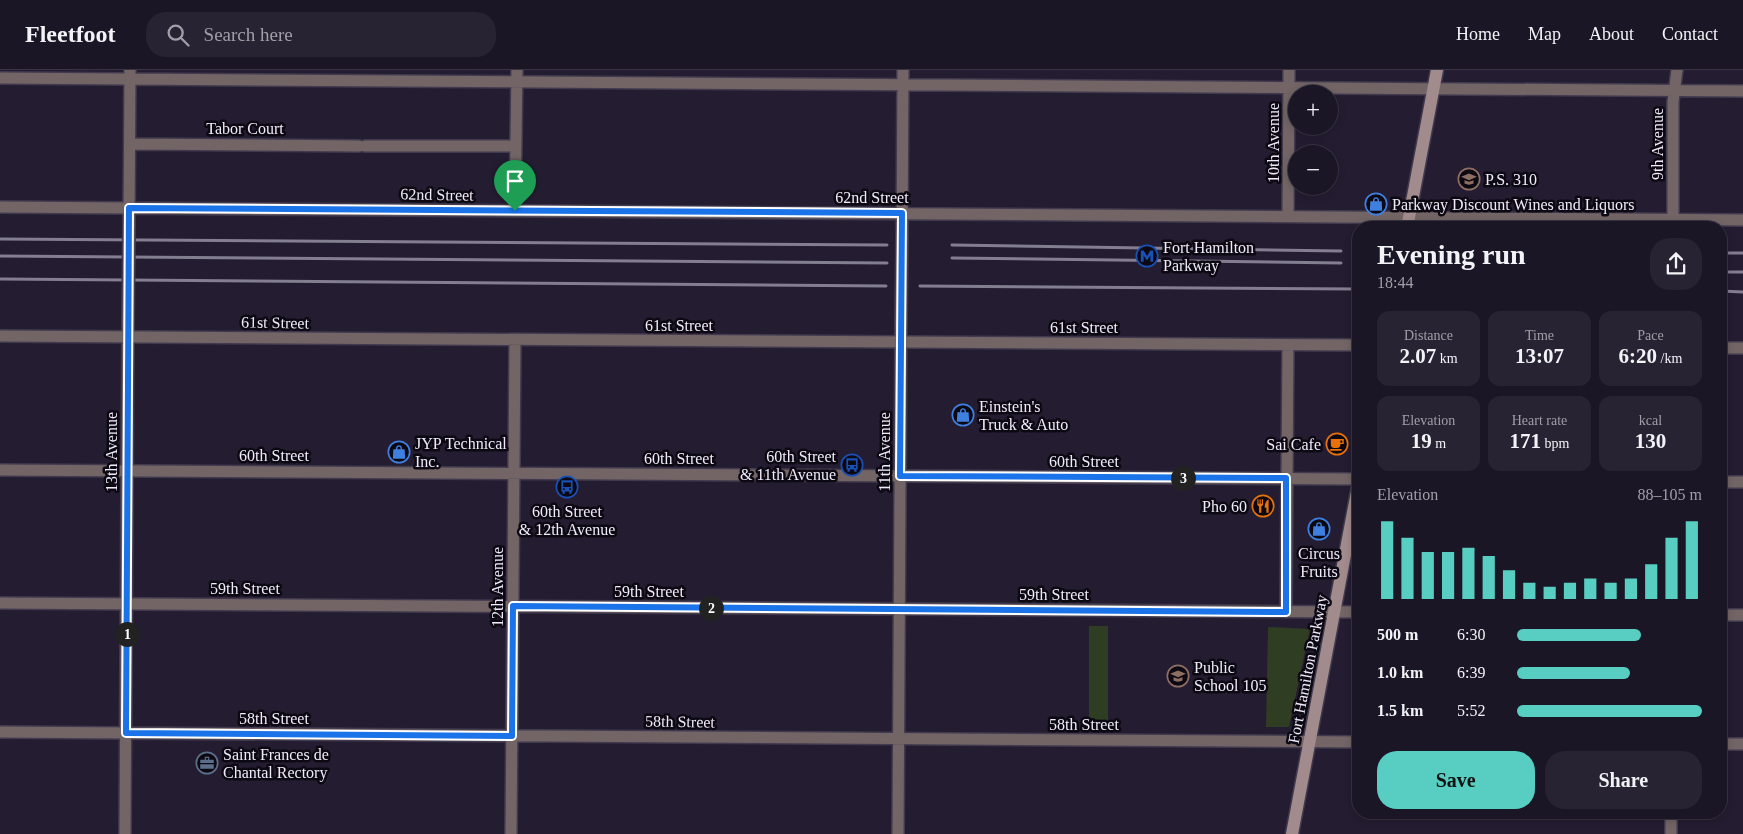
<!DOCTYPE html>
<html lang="en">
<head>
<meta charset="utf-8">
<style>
	body { margin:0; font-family:"Times New Roman",serif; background:#282332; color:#f1f3f6; height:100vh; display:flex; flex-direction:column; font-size:19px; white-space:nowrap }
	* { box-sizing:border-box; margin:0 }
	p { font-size:16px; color:#a09fa7 }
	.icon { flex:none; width:28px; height:28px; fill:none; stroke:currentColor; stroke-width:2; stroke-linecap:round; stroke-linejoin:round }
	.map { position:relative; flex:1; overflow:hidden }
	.sheet { position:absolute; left:1352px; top:151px; width:375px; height:598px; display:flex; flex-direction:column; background:#1b1626; border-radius:20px; box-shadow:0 2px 8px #0003,0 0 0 1px #393543 }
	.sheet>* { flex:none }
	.tools { position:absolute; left:1288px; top:15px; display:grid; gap:10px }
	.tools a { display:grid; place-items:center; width:50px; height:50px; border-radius:50%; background:#1b1626; box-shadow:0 2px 8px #0003,0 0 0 1px #393543; font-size:25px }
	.pin { position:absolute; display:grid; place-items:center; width:42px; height:42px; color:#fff; margin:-51px -21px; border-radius:50% 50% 50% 0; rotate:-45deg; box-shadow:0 0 5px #0007 }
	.pin .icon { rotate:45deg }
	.km { position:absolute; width:25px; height:25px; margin:-12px; border-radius:50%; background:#222; color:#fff; font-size:14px; line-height:25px; text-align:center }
	.round { display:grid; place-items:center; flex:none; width:52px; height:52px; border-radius:20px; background:#282332 }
	.overview { display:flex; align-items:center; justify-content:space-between; height:85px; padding:0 25px }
	h1 { font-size:28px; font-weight:800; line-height:38px }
	.figures { display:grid; grid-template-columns:repeat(3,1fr); gap:8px; height:85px; padding:5px 25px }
	.figures div { display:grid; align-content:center; border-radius:12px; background:#282332; text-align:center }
	.figures b { font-size:21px; font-weight:800 }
	.figures small { font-size:14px; font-weight:400 }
	.figures p { font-size:14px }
	.chart { height:140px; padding:10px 25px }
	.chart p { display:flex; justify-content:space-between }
	.chart svg { width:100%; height:90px; margin-top:5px; stroke:#57cec1; stroke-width:6 }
	.button { display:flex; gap:10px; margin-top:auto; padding:10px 25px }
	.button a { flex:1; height:58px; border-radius:20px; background:#57cec1; color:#111; font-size:20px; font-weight:800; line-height:58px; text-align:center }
	.button a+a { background:#282332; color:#f1f3f6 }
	ul { padding:0 25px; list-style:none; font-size:16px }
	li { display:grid; grid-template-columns:80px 60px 1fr; align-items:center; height:38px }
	li i { height:12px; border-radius:6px; background:#57cec1 }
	header { display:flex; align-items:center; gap:30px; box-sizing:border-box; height:70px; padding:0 25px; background:#1b1626; border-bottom:1px solid #393543 }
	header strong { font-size:24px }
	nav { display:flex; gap:28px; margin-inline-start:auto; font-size:18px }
	.search { width:350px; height:45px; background:#282332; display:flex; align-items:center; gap:12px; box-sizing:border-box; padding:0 18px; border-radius:20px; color:#a09fa7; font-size:19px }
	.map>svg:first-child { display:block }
	.green { fill:#2f3d22 }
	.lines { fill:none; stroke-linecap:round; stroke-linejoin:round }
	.street-casing { stroke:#413a4e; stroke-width:14 }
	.secondary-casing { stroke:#413a4e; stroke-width:15 }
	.street { stroke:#736566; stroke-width:11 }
	.secondary { stroke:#a28b8d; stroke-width:12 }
	.rail { stroke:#847e91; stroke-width:3 }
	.street-bridge-casing { stroke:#413a4e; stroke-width:14; stroke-linecap:butt }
	.street-bridge { stroke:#736566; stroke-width:11 }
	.route-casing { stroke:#fff; stroke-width:10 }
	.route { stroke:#1a73e8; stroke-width:6 }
	.labels { text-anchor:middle; stroke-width:5; stroke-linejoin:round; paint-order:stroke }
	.street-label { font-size:16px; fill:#f0ebfb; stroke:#0c0912 }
	.poi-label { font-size:16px; fill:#f0ebfb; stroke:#0c0912; text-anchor:start }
</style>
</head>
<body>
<header>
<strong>Fleetfoot</strong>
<div class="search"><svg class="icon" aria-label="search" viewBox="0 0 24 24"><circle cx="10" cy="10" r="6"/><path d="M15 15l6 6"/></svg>Search here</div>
<nav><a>Home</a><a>Map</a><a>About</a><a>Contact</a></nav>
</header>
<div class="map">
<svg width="1743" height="764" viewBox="0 0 1743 764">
	<rect width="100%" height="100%" fill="#241d32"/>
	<path class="green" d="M 1089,556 L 1108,556 L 1108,655 L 1089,655 Z
		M 1268,557 L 1310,559 L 1289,657 L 1266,657 Z"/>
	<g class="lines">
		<g class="street-casing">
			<path id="street" d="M 0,8 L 1743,21
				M 130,74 L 359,76
				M 365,76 L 516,76
				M 0,137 L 1743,150
				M 515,141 L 517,0
				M 1288,146 L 1289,0
				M 1673,149 L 1673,32 L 1677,0
				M 129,156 L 130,0
				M 902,169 L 903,0
				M 0,266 L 1359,275
				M 1721,278 L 1743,278
				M 0,400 L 1359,409
				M 1721,412 L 1743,412
				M 0,533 L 1359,542
				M 1286,542 L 1288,275
				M 1721,545 L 1743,545
				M 0,662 L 1359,672
				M 1721,674 L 1743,674
				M 125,764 L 128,250
				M 511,764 L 515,270
				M 898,764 L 901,252
				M 1671,764 L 1671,742"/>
		</g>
		<g class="secondary-casing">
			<path id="secondary" d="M 1407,158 L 1437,0
				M 1292,764 L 1359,411"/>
		</g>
		<use href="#street" class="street"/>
		<use href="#secondary" class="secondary"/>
		<path class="rail" d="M 0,169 L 887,175
			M 952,175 L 1341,181
			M 1721,183 L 1743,183
			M 0,186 L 887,193
			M 952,188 L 1341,193
			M 1721,202 L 1743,202
			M 0,209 L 886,216
			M 920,216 L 1359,219
			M 1721,221 L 1743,222"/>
		<g class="street-bridge-casing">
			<path id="street-bridge" d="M 128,250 L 129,156
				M 901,252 L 902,169"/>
		</g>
		<use href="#street-bridge" class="street-bridge"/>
	</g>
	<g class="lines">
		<g class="route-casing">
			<path id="route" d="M 129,138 L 902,143 L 900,406 L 1286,408 L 1286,542 L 513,536 L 512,666 L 126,663 Z"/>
		</g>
		<use href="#route" class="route"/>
	</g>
	<defs>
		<g id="school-ring" transform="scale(1.125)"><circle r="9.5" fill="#0c0912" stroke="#8d6e63" stroke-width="1.5"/><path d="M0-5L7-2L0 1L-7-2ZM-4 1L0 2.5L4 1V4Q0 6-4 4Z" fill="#8d6e63"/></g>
		<g id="shop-ring" transform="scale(1.125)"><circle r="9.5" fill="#0c0912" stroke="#3f7fe0" stroke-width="1.5"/><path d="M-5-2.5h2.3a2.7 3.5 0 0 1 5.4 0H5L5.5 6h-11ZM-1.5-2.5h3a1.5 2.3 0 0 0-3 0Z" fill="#3f7fe0"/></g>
		<g id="metro-ring" transform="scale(1.125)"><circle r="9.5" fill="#0c0912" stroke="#1a4fb4" stroke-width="1.5"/><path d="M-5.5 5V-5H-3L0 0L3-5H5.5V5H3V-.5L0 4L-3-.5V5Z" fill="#1a4fb4"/></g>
		<g id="cafe-ring" transform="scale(1.125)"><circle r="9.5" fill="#0c0912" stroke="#e8710a" stroke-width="1.5"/><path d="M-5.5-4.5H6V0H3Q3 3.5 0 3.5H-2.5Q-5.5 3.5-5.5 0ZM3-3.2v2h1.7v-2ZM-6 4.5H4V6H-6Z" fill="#e8710a"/></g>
		<g id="bus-ring" transform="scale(1.125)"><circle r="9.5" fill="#0c0912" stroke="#1a4fb4" stroke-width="1.5"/><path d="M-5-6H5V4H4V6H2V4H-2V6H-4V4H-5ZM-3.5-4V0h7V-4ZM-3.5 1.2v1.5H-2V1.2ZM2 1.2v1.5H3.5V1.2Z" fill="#1a4fb4"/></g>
		<g id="restaurant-ring" transform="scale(1.125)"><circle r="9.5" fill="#0c0912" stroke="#e8710a" stroke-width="1.5"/><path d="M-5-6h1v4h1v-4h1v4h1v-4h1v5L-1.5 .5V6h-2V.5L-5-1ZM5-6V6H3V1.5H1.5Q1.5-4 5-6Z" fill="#e8710a"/></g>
		<g id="office-ring" transform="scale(1.125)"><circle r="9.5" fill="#0c0912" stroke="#5c6f8a" stroke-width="1.5"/><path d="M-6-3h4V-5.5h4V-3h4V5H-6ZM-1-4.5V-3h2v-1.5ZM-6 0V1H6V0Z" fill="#5c6f8a"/></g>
	</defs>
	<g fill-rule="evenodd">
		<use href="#school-ring" x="1469" y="109"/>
		<use href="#shop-ring" x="1376" y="134"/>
		<use href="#metro-ring" x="1147" y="186"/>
		<use href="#shop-ring" x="963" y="345"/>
		<use href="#cafe-ring" x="1337" y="374"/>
		<use href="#shop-ring" x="399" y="382"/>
		<use href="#bus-ring" x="852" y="395"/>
		<use href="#bus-ring" x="567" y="417"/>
		<use href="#restaurant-ring" x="1263" y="436"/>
		<use href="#shop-ring" x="1319" y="459"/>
		<use href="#school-ring" x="1178" y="606"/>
		<use href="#office-ring" x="207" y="693"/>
	</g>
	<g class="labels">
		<g class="street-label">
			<text x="245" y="64">Tabor Court</text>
			<text transform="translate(1273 73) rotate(-90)" y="6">10th Avenue</text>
			<text transform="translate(1657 74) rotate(-90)" y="6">9th Avenue</text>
			<text transform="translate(437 124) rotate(1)" y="6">62nd Street</text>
			<text x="872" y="133">62nd Street</text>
			<text transform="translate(275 252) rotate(1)" y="6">61st Street</text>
			<text x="679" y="261">61st Street</text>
			<text x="1084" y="263">61st Street</text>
			<text transform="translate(111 382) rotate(-90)" y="6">13th Avenue</text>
			<text transform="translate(884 382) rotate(-90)" y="6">11th Avenue</text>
			<text x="274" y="391">60th Street</text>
			<text x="679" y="394">60th Street</text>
			<text x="1084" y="397">60th Street</text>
			<text transform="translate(497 517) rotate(-90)" y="6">12th Avenue</text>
			<text x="245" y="524">59th Street</text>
			<text x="649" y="527">59th Street</text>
			<text x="1054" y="530">59th Street</text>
			<text transform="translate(1307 599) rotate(-79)" y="6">Fort Hamilton Parkway</text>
			<text x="274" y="654">58th Street</text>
			<text transform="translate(680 651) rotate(1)" y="6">58th Street</text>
			<text x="1084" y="660">58th Street</text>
		</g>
		<g class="poi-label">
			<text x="1485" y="115">P.S. 310</text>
			<text x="1392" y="140">Parkway Discount Wines and Liquors</text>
			<text x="1163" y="183">Fort Hamilton<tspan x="1163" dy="18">Parkway</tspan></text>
			<text x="979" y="342">Einstein's<tspan x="979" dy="18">Truck &amp; Auto</tspan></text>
			<text x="415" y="379">JYP Technical<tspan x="415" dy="18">Inc.</tspan></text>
			<text x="1321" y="380" text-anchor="end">Sai Cafe</text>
			<text x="836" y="392" text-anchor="end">60th Street<tspan x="836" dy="18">&amp; 11th Avenue</tspan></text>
			<text x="1247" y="442" text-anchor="end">Pho 60</text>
			<text x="567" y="447" text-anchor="middle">60th Street<tspan x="567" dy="18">&amp; 12th Avenue</tspan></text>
			<text x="1319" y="489" text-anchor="middle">Circus<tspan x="1319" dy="18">Fruits</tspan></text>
			<text x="1194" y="603">Public<tspan x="1194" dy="18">School 105</tspan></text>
			<text x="223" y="690">Saint Frances de<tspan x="223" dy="18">Chantal Rectory</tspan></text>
		</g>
	</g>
</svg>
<div class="tools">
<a>+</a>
<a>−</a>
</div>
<div class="pin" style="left:515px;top:141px;background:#1e9e55"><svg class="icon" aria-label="arrive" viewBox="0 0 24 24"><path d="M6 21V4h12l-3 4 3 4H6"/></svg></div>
<b class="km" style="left:127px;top:564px">1</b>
<b class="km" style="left:711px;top:538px">2</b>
<b class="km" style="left:1183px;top:408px">3</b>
<section class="sheet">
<div class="overview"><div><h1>Evening run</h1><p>18:44</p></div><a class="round"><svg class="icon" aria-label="share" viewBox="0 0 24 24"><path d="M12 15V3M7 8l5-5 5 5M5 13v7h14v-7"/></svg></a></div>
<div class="figures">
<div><p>Distance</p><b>2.07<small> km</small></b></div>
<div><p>Time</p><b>13:07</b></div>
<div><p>Pace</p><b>6:20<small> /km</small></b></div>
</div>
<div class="figures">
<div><p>Elevation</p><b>19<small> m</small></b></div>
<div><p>Heart rate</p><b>171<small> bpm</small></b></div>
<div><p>kcal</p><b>130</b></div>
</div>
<div class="chart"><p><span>Elevation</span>88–105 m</p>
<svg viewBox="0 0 160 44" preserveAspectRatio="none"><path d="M5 44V6M15 44V14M25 44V21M35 44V21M45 44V19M55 44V23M65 44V30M75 44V36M85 44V38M95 44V36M105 44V34M115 44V36M125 44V34M135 44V27M145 44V14M155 44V6"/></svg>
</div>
<ul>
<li><b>500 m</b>6:30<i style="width:67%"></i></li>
<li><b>1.0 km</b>6:39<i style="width:61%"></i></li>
<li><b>1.5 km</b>5:52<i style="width:100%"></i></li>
</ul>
<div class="button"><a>Save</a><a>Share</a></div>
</section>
</div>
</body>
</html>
